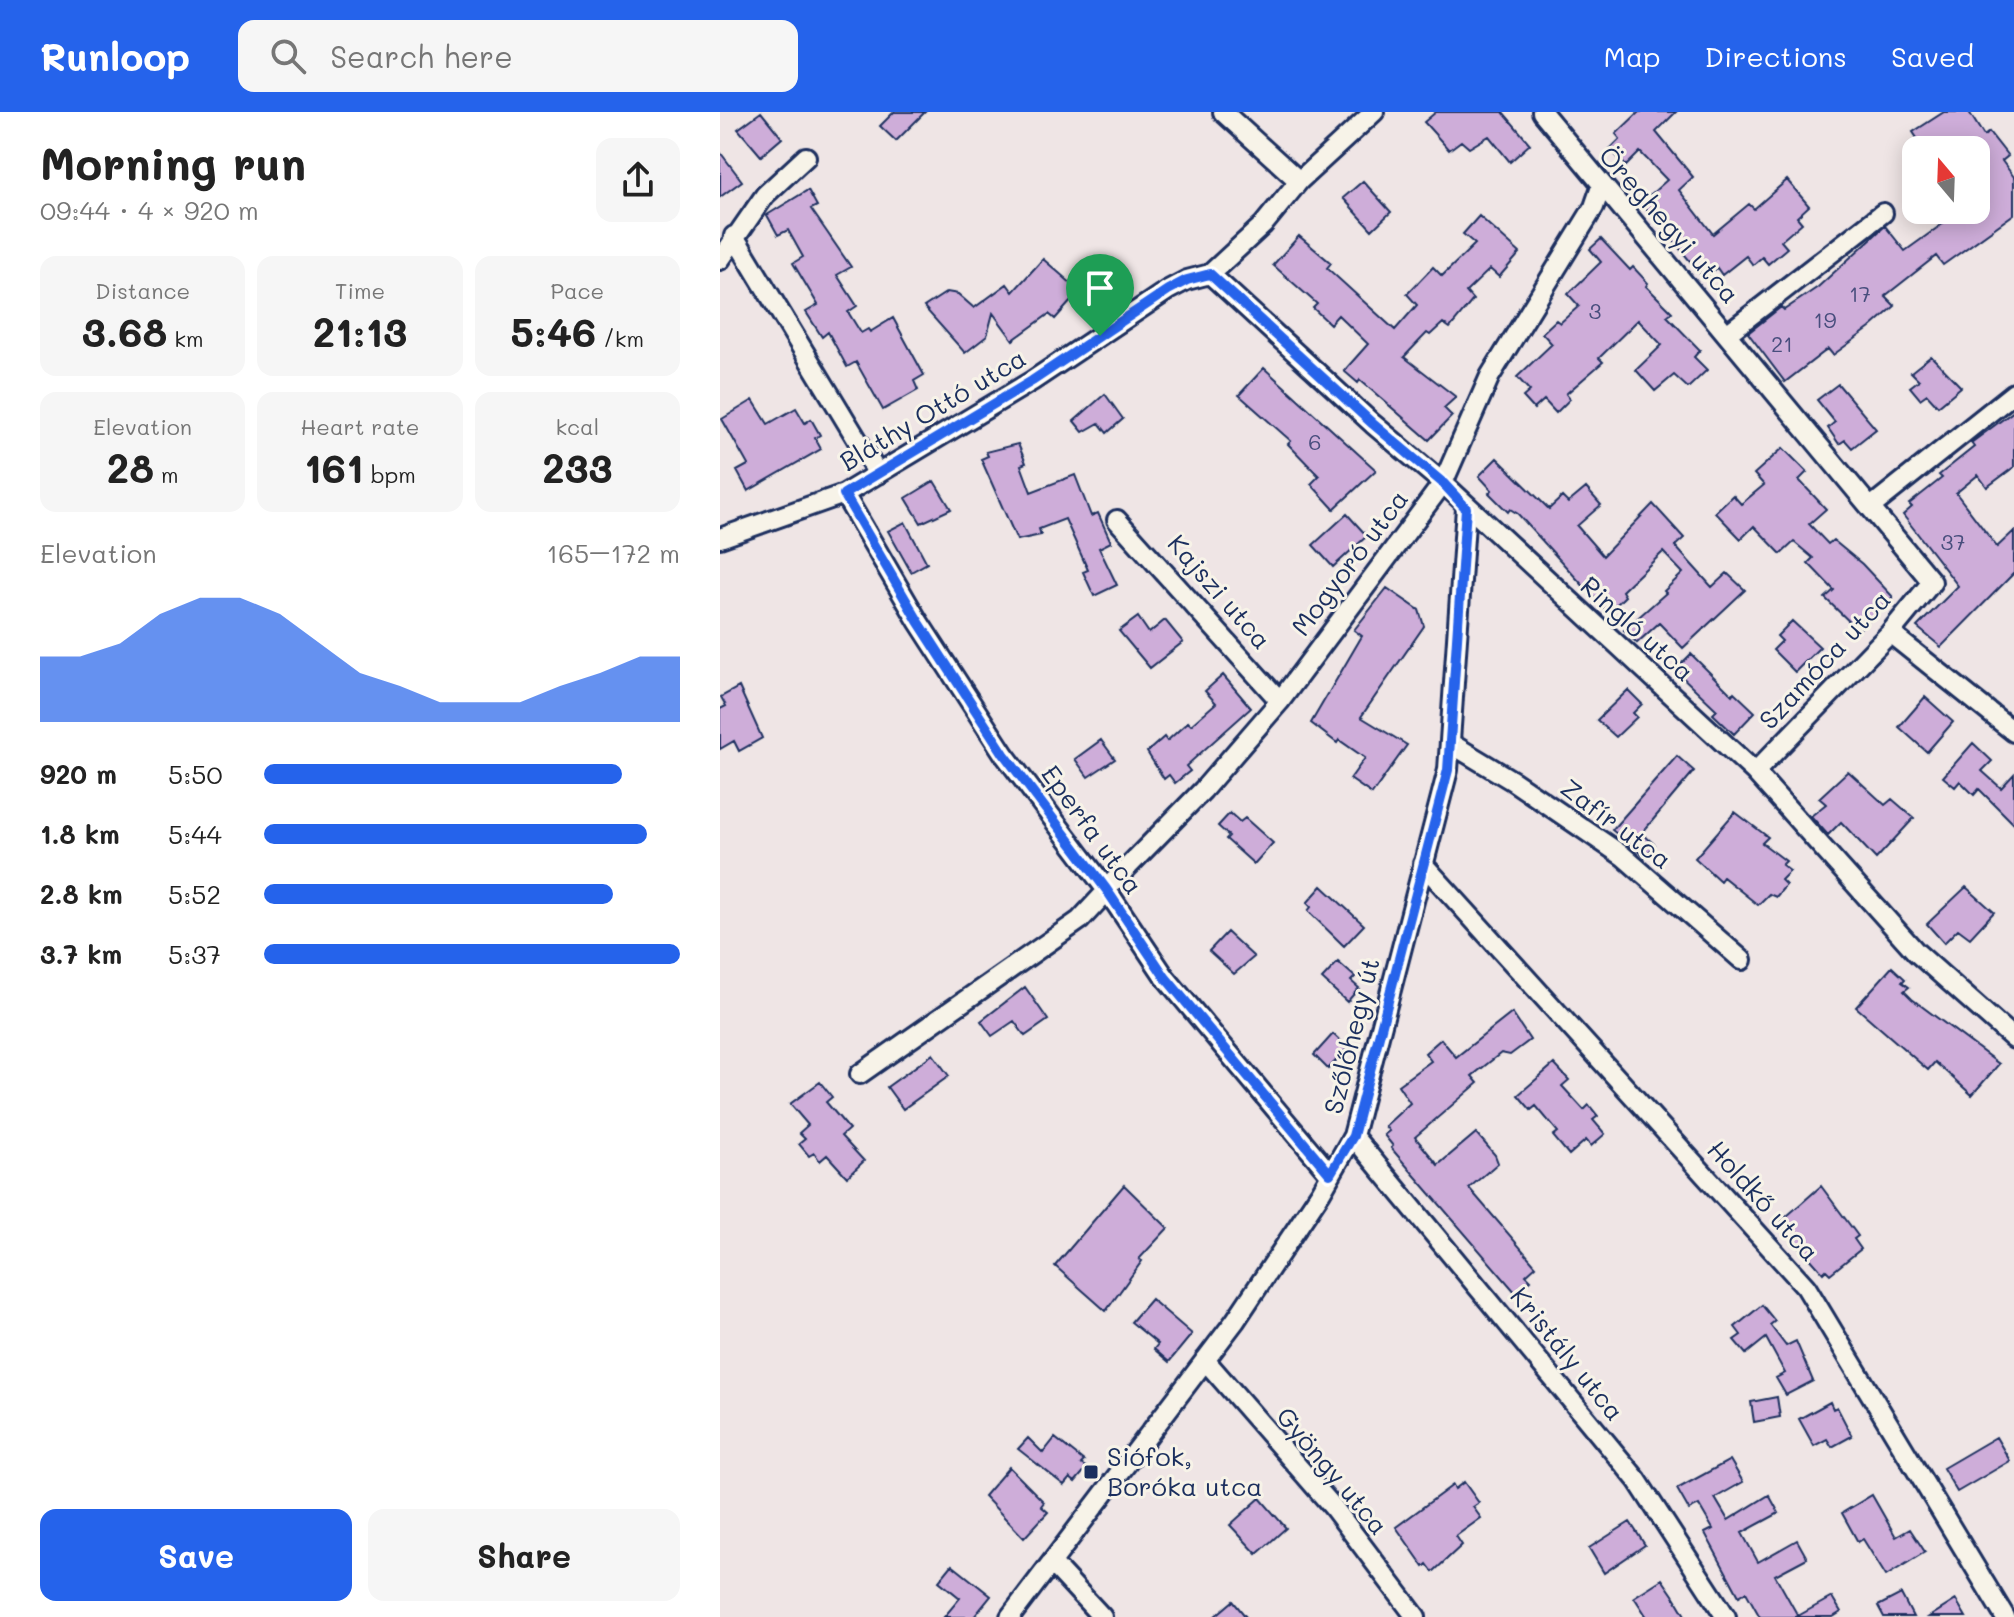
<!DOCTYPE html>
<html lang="en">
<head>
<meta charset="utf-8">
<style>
	body { margin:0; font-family:Mali,sans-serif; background:#f6f6f6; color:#222; height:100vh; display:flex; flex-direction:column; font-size:30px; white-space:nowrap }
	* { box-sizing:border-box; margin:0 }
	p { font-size:26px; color:#767676 }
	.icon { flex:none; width:44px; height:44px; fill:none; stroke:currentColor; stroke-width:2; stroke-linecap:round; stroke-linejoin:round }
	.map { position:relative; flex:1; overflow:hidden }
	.panel { display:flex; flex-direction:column; background:#fff; width:720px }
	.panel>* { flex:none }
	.needle { width:52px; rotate:341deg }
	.buttons { position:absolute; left:1182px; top:24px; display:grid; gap:16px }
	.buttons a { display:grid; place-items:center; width:88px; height:88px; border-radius:16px; background:#fff; box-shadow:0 4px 20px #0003; font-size:40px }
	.pin { position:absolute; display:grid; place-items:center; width:68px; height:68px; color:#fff; margin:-82px -34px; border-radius:50% 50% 50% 0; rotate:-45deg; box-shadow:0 0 8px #0007 }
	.pin .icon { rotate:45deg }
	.round { display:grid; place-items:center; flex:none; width:84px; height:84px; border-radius:16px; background:#f6f6f6 }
	.head { display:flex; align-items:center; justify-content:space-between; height:136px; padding:0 40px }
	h1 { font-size:44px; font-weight:700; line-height:60px }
	.metrics { display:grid; grid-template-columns:repeat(3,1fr); gap:12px; height:136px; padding:8px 40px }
	.metrics div { display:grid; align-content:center; border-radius:16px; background:#f6f6f6; text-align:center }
	.metrics b { font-size:40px; font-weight:700 }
	.metrics small { font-size:22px; font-weight:400 }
	.metrics p { font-size:22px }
	.chart { height:224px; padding:16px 40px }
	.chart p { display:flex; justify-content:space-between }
	.chart svg { width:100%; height:144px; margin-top:8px; fill:#2563eb; opacity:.7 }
	.button { display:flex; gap:16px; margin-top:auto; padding:16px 40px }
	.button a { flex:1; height:92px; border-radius:16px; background:#2563eb; color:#fff; font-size:32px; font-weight:700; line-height:92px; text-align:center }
	.button a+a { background:#f6f6f6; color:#222 }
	ul { padding:0 40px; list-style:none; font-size:26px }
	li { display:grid; grid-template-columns:128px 96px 1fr; align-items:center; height:60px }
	li i { height:20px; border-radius:10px; background:#2563eb }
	header { display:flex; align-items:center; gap:48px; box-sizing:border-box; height:112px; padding:0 40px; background:#2563eb; color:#fff }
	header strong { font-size:38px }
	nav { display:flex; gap:44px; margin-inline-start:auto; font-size:28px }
	.search { width:560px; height:72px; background:#f6f6f6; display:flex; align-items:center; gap:20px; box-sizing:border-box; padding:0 28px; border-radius:16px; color:#767676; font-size:30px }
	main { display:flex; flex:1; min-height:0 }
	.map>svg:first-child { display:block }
	.building { fill:#ceadd9; stroke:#1b2f5e; stroke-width:2 }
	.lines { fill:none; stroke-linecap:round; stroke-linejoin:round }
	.minor-casing { stroke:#1b2f5e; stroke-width:24 }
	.minor { stroke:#f7f3e8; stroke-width:18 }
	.route-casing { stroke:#fff; stroke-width:16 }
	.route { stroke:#2563eb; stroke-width:10 }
	.poi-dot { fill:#1b2f5e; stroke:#f7f3e8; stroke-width:3 }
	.labels { text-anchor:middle; stroke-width:6; stroke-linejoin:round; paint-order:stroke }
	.number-label { font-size:22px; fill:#484e7d }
	.street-label { font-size:26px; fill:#1b2f5e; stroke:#f7f3e8 }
	.poi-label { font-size:26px; fill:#1b2f5e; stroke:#f7f3e8; text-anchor:start }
</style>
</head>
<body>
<header>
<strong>Runloop</strong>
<div class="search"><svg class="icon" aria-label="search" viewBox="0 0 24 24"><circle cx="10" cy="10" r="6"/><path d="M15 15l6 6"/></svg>Search here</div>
<nav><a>Map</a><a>Directions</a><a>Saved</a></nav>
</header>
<main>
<section class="panel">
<div class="head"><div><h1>Morning run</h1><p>09:44 · 4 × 920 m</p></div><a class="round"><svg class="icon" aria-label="share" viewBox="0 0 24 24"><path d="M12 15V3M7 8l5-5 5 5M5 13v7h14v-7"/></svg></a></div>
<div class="metrics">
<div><p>Distance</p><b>3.68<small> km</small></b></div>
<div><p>Time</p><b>21:13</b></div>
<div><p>Pace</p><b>5:46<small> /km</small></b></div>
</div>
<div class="metrics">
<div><p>Elevation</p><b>28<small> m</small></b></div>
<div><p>Heart rate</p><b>161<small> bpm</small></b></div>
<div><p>kcal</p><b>233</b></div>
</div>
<div class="chart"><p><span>Elevation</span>165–172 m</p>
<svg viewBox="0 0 160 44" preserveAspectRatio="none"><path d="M0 44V24L10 24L20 20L30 11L40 6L50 6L60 11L70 20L80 29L90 33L100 38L110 38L120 38L130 33L140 29L150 24L160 24V44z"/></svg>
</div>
<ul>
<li><b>920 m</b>5:50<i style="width:86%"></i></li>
<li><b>1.8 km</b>5:44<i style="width:92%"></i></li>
<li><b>2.8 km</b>5:52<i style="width:84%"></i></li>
<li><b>3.7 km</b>5:37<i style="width:100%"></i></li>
</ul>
<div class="button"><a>Save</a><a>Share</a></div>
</section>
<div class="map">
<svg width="1294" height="1505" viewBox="0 0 1294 1505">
	<rect width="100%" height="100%" fill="#efe5e5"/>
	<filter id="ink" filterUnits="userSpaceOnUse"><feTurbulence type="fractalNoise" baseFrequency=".0125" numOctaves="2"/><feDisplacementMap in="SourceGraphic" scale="16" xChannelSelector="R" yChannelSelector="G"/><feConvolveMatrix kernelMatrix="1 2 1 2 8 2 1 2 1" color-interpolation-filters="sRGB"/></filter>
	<g filter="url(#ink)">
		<path class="building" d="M 41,0 L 62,26 L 41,44 L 18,17 Z
			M 174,0 L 205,0 L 176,29 L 160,14 Z
			M 716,0 L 783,0 L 810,32 L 790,50 L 769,24 L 749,36 L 741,29 L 729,38 L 704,10 Z
			M 919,0 L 956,0 L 936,20 L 973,65 L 959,78 L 993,122 L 1029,92 L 1034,97 L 1067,68 L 1089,94 L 1077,105 L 1082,111 L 1061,129 L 1067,136 L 1048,152 L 1042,145 L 1033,153 L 1026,144 L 1002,163 L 997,156 L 984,166 L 951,126 L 959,118 L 939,97 L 932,103 L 921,91 L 947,68 L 920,40 L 906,54 L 890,37 L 900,27 L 896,22 Z
			M 1224,0 L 1249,0 L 1264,24 L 1269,20 L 1288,44 L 1282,49 L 1294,65 L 1294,102 L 1223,153 L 1216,144 L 1165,184 L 1175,194 L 1150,216 L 1113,243 L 1108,237 L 1065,270 L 1028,221 L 1061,195 L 1064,198 L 1098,175 L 1165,114 L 1185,139 L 1242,98 L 1256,98 L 1256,38 L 1205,38 L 1193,20 Z
			M 0,40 L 22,69 L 0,85 Z
			M 643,69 L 671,100 L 652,118 L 623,86 Z
			M 88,78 L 97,94 L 91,97 L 131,155 L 117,163 L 137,194 L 128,200 L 141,221 L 148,217 L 150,220 L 173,206 L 204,263 L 194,269 L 198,278 L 163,298 L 136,250 L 127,255 L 108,220 L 102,225 L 86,200 L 98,193 L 73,151 L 83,145 L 68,118 L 58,123 L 47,103 Z
			M 759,104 L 800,141 L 779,165 L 770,157 L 746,180 L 753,188 L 730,216 L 723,211 L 710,223 L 707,221 L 684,245 L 736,285 L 724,296 L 732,304 L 709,328 L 640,268 L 638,271 L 624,259 L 648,232 L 618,203 L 610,212 L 593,196 L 597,192 L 553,153 L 579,124 L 611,151 L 607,156 L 675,218 L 697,193 L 687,182 L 713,155 L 722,164 L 755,132 L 743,122 Z
			M 881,127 L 910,158 L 913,155 L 928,171 L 926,174 L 952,200 L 947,204 L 980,238 L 974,245 L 987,258 L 968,276 L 954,263 L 935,279 L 916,258 L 942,233 L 918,208 L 879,246 L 883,250 L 846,282 L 850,287 L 836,301 L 824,288 L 814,297 L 803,285 L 810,279 L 797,265 L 832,232 L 822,221 L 836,208 L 840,211 L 859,194 L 848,182 L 881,150 L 870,137 Z
			M 323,147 L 360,179 L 335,207 L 329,202 L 293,228 L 273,201 L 267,224 L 245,241 L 204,195 L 227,180 L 238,182 L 254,196 L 287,172 L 293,180 Z
			M 1211,244 L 1241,275 L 1218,294 L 1207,282 L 1200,287 L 1190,275 L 1199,268 L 1191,260 Z
			M 544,256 L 656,358 L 614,397 L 591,372 L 599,364 L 568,332 L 571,329 L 519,283 Z
			M 1118,272 L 1156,317 L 1132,336 L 1125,328 L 1119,332 L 1108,316 L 1115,310 L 1097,288 Z
			M 385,282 L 403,307 L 387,321 L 379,311 L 363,320 L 354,309 Z
			M 33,288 L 48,312 L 76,296 L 85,311 L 91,307 L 100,323 L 95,326 L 101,337 L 28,379 L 17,359 L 28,353 L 2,307 Z
			M 1294,299 L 1294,355 L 1267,375 L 1258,363 L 1236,381 L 1277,435 L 1294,419 L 1294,461 L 1221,535 L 1197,515 L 1238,474 L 1183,403 L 1192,395 L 1189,392 L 1222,366 L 1219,363 L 1254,335 L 1251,331 Z
			M 298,332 L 306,351 L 301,353 L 311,380 L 355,363 L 371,404 L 378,401 L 391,430 L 379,436 L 397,473 L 374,484 L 363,460 L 368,458 L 345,407 L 319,417 L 321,423 L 297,428 L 261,347 L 268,344 L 266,340 Z
			M 1063,336 L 1087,360 L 1079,368 L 1106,397 L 1089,412 L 1108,432 L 1113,428 L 1142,452 L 1173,485 L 1138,518 L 1105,486 L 1114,478 L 1088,451 L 1093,446 L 1074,430 L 1061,442 L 1034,414 L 1021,427 L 995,400 L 1013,383 L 1021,392 L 1044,373 L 1034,362 Z
			M 777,346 L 829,397 L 842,385 L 848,391 L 866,376 L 881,393 L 857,414 L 883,444 L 933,392 L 964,426 L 955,434 L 992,475 L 1007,461 L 1025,478 L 963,536 L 939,511 L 917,531 L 904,518 L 946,481 L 944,479 L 963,461 L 943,440 L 902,479 L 905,484 L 888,501 L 798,402 L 790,397 L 788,400 L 769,381 L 772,378 L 759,364 Z
			M 214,369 L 231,397 L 201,411 L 186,386 Z
			M 627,402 L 647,424 L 613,455 L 593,433 Z
			M 185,410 L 207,451 L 191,460 L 168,419 Z
			M 667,476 L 699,498 L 704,514 L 641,605 L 687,633 L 652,682 L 630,667 L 645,646 L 619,628 L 617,631 L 591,611 L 642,524 L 634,518 Z
			M 418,505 L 429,521 L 445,508 L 463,530 L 430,556 L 399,519 Z
			M 1072,509 L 1100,535 L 1075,560 L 1053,538 L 1062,529 L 1057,524 Z
			M 971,542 L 1012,583 L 1014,580 L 1035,600 L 1014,622 L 993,602 L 997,598 L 955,558 Z
			M 503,563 L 531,596 L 466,654 L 470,659 L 455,671 L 449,663 L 444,667 L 427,640 L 444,625 L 447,629 L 468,610 L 471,613 L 496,591 L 485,579 Z
			M 19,575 L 42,626 L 19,639 L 14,629 L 0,637 L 0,597 L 6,594 L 1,585 Z
			M 908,578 L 922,592 L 913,601 L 917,605 L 896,625 L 877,608 Z
			M 1205,585 L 1233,610 L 1207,640 L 1179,615 Z
			M 381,628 L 395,647 L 368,665 L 355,647 Z
			M 1253,631 L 1272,649 L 1262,659 L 1281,676 L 1294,662 L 1294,712 L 1259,677 L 1254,683 L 1240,669 L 1235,675 L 1223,665 Z
			M 957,644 L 974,659 L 922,721 L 935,733 L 925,745 L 892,718 Z
			M 1128,659 L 1165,693 L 1172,687 L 1194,706 L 1156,747 L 1121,710 L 1108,723 L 1091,704 L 1106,692 L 1099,686 Z
			M 1015,700 L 1048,725 L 1042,731 L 1066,749 L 1062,753 L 1070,759 L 1061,768 L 1066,773 L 1056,785 L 1049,782 L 1038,793 L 1003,765 L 1000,769 L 975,746 Z
			M 510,701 L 520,710 L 525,706 L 553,731 L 534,752 L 506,727 L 509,724 L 498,714 Z
			M 602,774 L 644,813 L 624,834 L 588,799 L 591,795 L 587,791 Z
			M 1246,775 L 1274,800 L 1250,826 L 1238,817 L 1224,831 L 1207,812 Z
			M 507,820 L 534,845 L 514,862 L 489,839 Z
			M 618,850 L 635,865 L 631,869 L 639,876 L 627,890 L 602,867 Z
			M 1172,855 L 1185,867 L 1182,870 L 1189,875 L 1184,879 L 1192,887 L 1279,952 L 1252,983 L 1215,950 L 1208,958 L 1136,895 Z
			M 305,875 L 328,908 L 305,924 L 294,909 L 272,924 L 261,909 Z
			M 792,901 L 810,928 L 790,943 L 781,941 L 752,964 L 758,971 L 695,1025 L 718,1053 L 756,1021 L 775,1043 L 778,1051 L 749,1076 L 816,1154 L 806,1163 L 811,1168 L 796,1181 L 671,1036 L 673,1034 L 664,1023 L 669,1019 L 665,1014 L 690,991 L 678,973 L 711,949 L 705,941 L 721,927 L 736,945 Z
			M 613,922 L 628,936 L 608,957 L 594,943 Z
			M 213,942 L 229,964 L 183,997 L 167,975 Z
			M 834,952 L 849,968 L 842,974 L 864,998 L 869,993 L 878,1004 L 873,1008 L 885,1022 L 871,1034 L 866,1028 L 849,1043 L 833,1024 L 838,1020 L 816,994 L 811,998 L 798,983 Z
			M 100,970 L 112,985 L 106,990 L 129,1017 L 121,1024 L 144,1049 L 127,1065 L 107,1043 L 100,1049 L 94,1041 L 89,1044 L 79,1032 L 85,1027 L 79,1021 L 88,1013 L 70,992 Z
			M 404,1073 L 448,1116 L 419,1147 L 422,1149 L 386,1199 L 335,1154 Z
			M 1101,1074 L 1138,1124 L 1134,1127 L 1141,1137 L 1110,1162 L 1106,1158 L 1103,1161 L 1059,1111 Z
			M 431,1187 L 472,1222 L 449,1250 L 434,1237 L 438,1232 L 411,1210 Z
			M 1042,1193 L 1055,1209 L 1050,1213 L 1066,1234 L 1076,1229 L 1093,1269 L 1066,1283 L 1056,1266 L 1065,1261 L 1046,1226 L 1026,1242 L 1014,1228 L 1021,1223 L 1015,1215 Z
			M 1057,1285 L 1060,1305 L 1034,1310 L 1031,1290 Z
			M 1110,1290 L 1113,1297 L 1117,1295 L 1132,1324 L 1112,1335 L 1107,1327 L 1094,1334 L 1079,1307 Z
			M 1276,1325 L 1290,1349 L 1237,1380 L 1223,1356 Z
			M 308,1326 L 323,1341 L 335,1326 L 364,1349 L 361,1352 L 367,1356 L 355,1370 L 350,1366 L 344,1373 L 298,1337 Z
			M 1010,1348 L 1023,1370 L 995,1386 L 1008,1408 L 1049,1383 L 1059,1401 L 1022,1421 L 1038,1450 L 1077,1428 L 1087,1446 L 1055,1463 L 1078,1504 L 1112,1485 L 1121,1500 L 1113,1505 L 1040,1505 L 1026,1480 L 1019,1484 L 985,1421 L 993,1417 L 979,1393 L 969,1398 L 957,1377 Z
			M 289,1355 L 324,1390 L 321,1394 L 328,1400 L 304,1426 L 264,1384 Z
			M 744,1370 L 759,1391 L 753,1395 L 761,1406 L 736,1424 L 742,1433 L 713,1460 L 707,1452 L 704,1455 L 676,1415 L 733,1373 L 735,1377 Z
			M 1152,1383 L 1176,1425 L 1190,1417 L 1205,1440 L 1166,1464 L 1143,1427 L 1138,1430 L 1122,1401 Z
			M 540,1386 L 566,1416 L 537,1442 L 510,1413 Z
			M 910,1410 L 925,1433 L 884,1461 L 869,1436 Z
			M 232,1453 L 271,1484 L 254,1505 L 224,1505 L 240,1486 L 219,1469 Z
			M 942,1467 L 953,1483 L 966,1505 L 927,1505 L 914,1485 Z
			M 1181,1482 L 1193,1505 L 1164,1505 L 1158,1494 Z
			M 1236,1488 L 1246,1505 L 1209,1505 Z
			M 513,1489 L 526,1505 L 494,1505 Z"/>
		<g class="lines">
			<g class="minor-casing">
				<path id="minor" d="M 503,0 L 579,69
					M 822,0 L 1212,470 L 1170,521 L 1035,660
					M 14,124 L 158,362
					M 0,148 L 45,83 L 86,45
					M 490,162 L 653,312 L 723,371 L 1035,660 L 1196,840 L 1294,927
					M 1008,221 L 1163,101
					M 124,382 L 198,509 L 284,642 L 386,777 L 445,865 L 610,1062
					M 1151,395 L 1294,281
					M 397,408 L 560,589
					M 0,426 L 124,382 L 312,269 L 448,178 L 467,168 L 490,162 L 543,113 L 579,69 L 654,0
					M 1170,521 L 1294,620
					M 730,631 L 793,669 L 903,744 L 1022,848
					M 703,752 L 1086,1175 L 1285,1505
					M 386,777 L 483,678 L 560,589 L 723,371 L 770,264 L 874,95 L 881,75
					M 140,962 L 360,808 L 387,779
					M 633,1024 L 917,1368 L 1006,1505
					M 485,1248 L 613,1395 L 696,1505
					M 333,1452 L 382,1505
					M 290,1505 L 515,1209 L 601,1080 L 633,1024 L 728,658 L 746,396"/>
			</g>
			<use href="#minor" class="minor"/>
		</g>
	</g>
	<g class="lines" filter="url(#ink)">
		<g class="route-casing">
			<path id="route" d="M 490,162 L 653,312 L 723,371 L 746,396 L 728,658 L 633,1024 L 610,1062 L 445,865 L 386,777 L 284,642 L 198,509 L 124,382 L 312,269 L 448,178 L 467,168 Z"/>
		</g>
		<use href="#route" class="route"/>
	</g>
	<rect class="poi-dot" x="363" y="1352" width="16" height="16" rx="4"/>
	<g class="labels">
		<g class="number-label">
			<text x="1140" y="190">17</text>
			<text x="875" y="207">3</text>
			<text x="1105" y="216">19</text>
			<text x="1062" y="240">21</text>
			<text x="595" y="338">6</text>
			<text x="1233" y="438">37</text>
		</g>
		<g class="street-label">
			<text transform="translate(949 113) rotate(49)" y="9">Öreghegyi utca</text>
			<text transform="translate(213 298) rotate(-31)" y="9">Bláthy Ottó utca</text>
			<text transform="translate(630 451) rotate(-53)" y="9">Mogyoró utca</text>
			<text transform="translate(499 480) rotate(49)" y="9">Kajszi utca</text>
			<text transform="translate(917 517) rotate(42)" y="9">Ringló utca</text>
			<text transform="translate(1105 548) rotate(-47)" y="9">Szamóca utca</text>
			<text transform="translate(896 712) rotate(37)" y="9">Zafír utca</text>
			<text transform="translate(372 718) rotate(54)" y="9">Eperfa utca</text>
			<text transform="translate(632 924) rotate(-76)" y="9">Szőlőhegy út</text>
			<text transform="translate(1043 1089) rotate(48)" y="9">Holdkő utca</text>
			<text transform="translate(847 1242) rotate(51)" y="9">Kristály utca</text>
			<text transform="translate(612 1359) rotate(50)" y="9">Gyöngy utca</text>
		</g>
		<g class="poi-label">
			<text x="387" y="1354">Siófok,<tspan x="387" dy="30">Boróka utca</tspan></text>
		</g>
	</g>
</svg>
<div class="buttons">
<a><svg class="needle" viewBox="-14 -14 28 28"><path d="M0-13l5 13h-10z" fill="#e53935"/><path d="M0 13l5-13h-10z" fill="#767676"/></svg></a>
</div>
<div class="pin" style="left:380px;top:224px;background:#1e9e55"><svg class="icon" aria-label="arrive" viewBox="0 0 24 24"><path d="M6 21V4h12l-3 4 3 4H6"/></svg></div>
</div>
</main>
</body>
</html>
